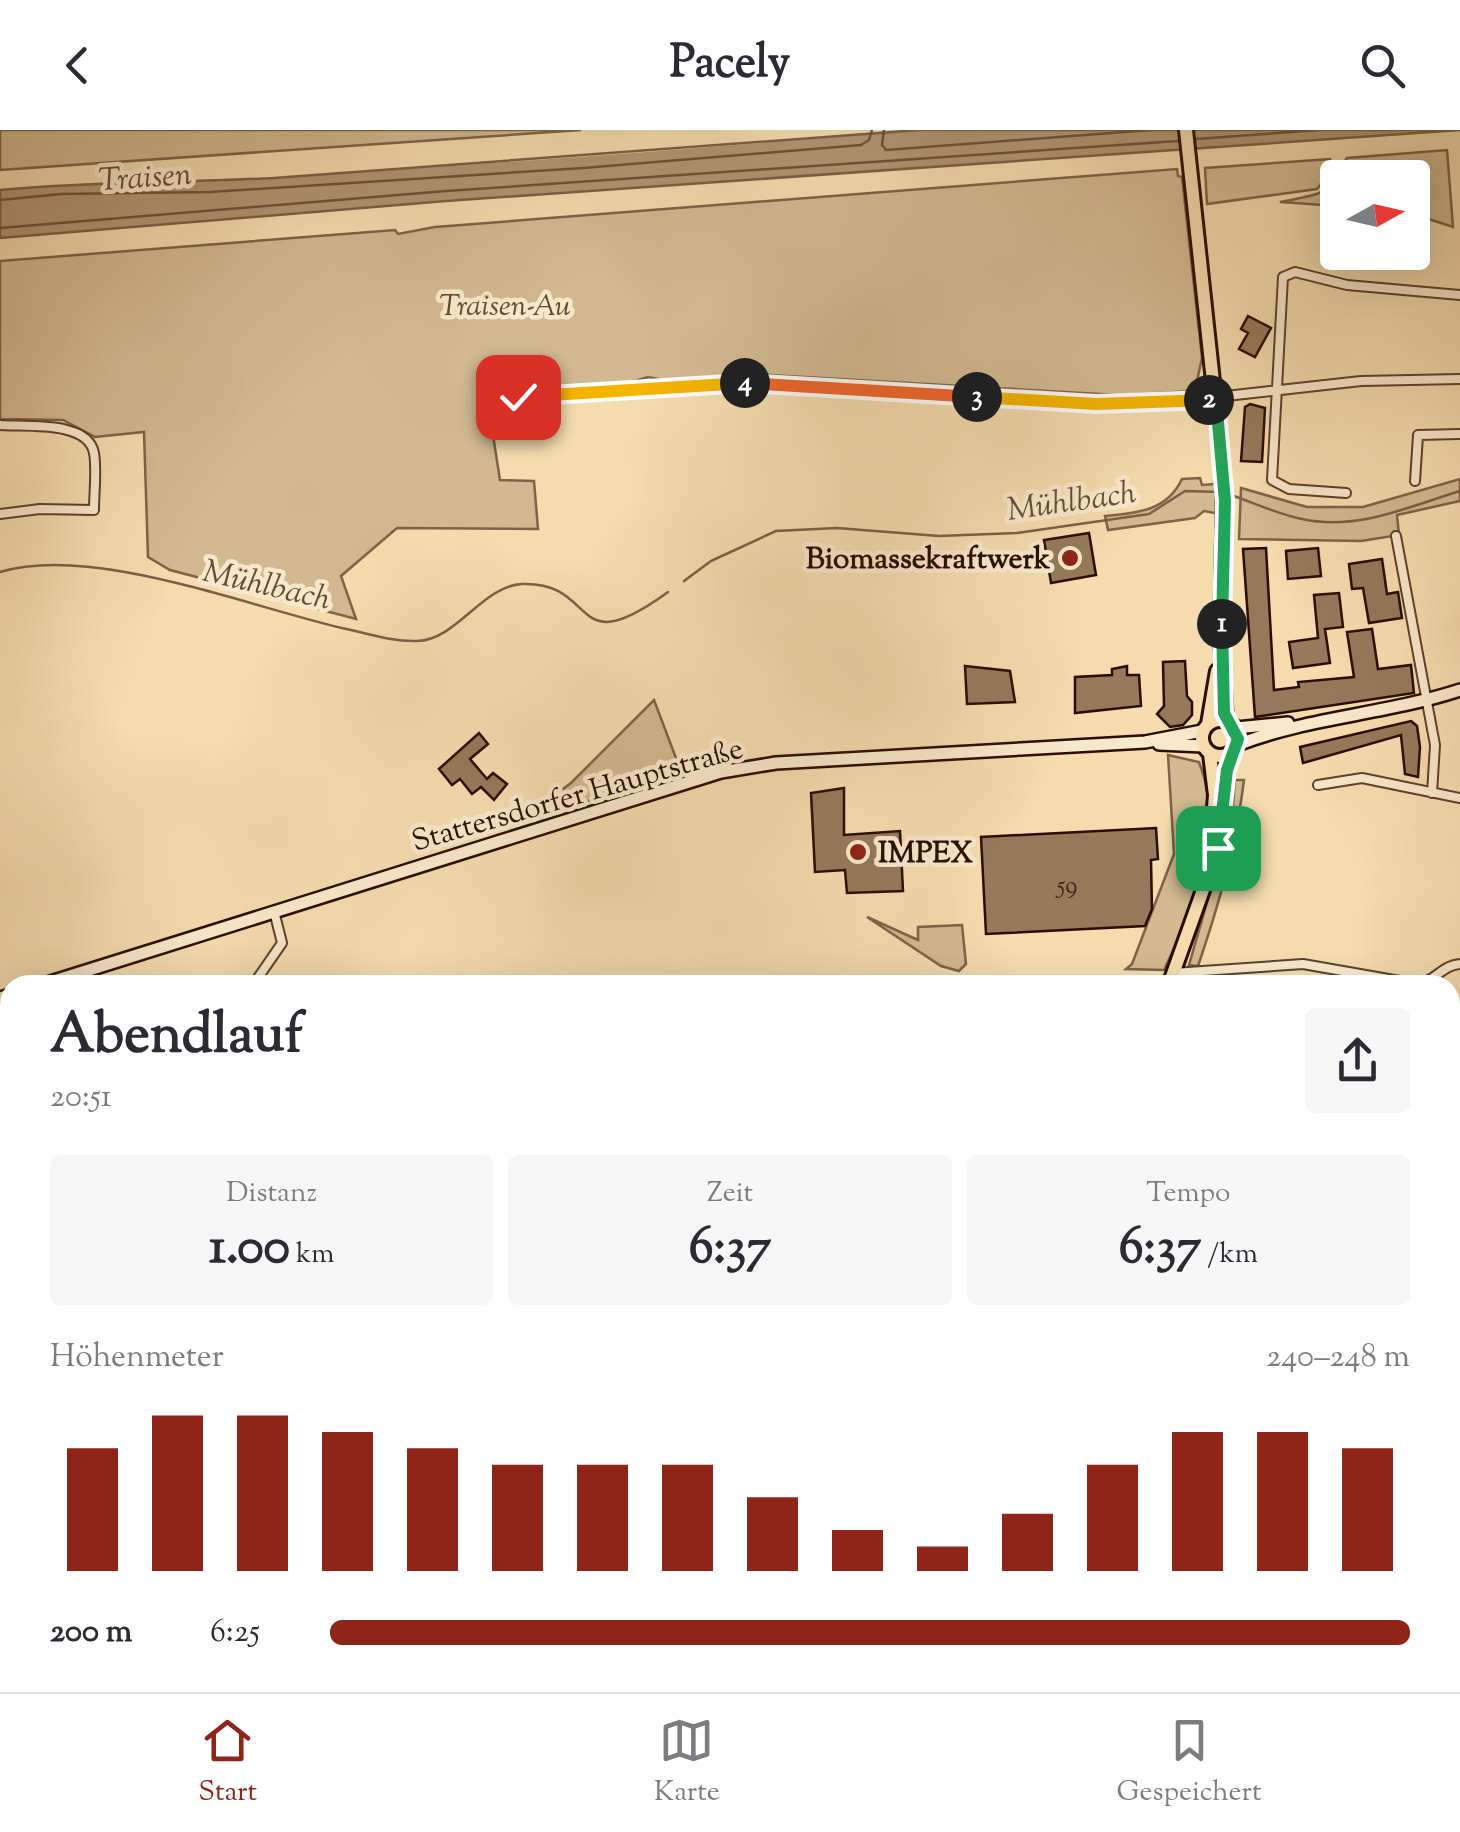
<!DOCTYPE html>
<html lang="de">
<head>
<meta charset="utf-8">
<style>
	body { margin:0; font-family:"Sorts Mill Goudy",serif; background:#f7f7f7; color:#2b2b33; height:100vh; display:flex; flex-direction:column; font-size:38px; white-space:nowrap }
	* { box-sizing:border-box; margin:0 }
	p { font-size:32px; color:#7c7c81 }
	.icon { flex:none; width:55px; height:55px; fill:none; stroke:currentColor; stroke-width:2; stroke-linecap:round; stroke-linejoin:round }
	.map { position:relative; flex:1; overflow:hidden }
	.side { position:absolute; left:0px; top:845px; width:1460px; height:718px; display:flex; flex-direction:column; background:#fff; border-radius:30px 30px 0 0; box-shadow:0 10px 40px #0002 }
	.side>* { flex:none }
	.needle { width:65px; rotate:82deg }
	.tools { position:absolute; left:1320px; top:30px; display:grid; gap:20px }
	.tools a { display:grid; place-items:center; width:110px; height:110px; border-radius:10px; background:#fff; box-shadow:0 10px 40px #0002; font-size:50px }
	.pin { position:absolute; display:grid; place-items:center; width:85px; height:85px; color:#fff; margin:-42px; border-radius:20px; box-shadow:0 5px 15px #0006 }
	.km { position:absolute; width:50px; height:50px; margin:-25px; border-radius:50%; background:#222; color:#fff; font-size:28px; line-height:50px; text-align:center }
	.round { display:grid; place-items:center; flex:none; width:105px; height:105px; border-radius:10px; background:#f7f7f7 }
	.overview { display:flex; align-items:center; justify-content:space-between; height:170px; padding:0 50px }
	h1 { font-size:55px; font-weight:700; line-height:75px }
	.figures { display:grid; grid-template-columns:repeat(3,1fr); gap:15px; height:170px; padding:10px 50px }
	.figures div { display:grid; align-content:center; border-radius:10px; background:#f7f7f7; text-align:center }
	.figures b { font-size:50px; font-weight:700 }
	.figures small { font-size:28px; font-weight:400 }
	.figures p { font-size:28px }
	.chart { height:280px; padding:20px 50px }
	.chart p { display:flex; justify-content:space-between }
	.chart svg { width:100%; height:180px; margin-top:10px; stroke:#8f2418; stroke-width:6 }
	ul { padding:0 50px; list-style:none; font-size:32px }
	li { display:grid; grid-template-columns:160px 120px 1fr; align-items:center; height:75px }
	li i { height:25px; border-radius:12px; background:#8f2418 }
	header { display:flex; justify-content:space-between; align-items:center; height:130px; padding:0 50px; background:#fff; font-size:45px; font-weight:700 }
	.tabs { display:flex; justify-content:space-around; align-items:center; height:140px; border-top:2px solid #e1e1e2; background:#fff; font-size:28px; color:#7c7c81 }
	.tabs a { display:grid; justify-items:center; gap:5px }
	.tabs .current { color:#8f2418 }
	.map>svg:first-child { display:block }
	.green { fill:#d2b991; stroke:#7e6348; stroke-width:2.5 }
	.water { fill:#b09674; stroke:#7b5f46; stroke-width:2.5 }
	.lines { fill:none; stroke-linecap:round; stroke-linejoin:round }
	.shore { stroke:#6e523a; stroke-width:2.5 }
	.stream { stroke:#7b5f46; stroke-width:2.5 }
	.building { fill:#94795b; stroke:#2b0d00; stroke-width:2.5 }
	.street-casing { stroke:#5d412c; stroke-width:12 }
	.secondary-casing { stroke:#2b0d00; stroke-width:16 }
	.primary-casing { stroke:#2b0d00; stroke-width:18 }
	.street { stroke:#f8e8cb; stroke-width:8 }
	.secondary { stroke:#f8e8cb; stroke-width:11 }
	.primary { stroke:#f4dcaf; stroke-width:12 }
	.split-1-casing { stroke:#fff; stroke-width:20 }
	.split-2-casing { stroke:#fff; stroke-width:20 }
	.split-3-casing { stroke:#fff; stroke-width:20 }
	.split-4-casing { stroke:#fff; stroke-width:20 }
	.split-5-casing { stroke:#fff; stroke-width:20 }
	.split-1 { stroke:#22a559; stroke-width:12 }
	.split-2 { stroke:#22a559; stroke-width:12 }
	.split-3 { stroke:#f5b400; stroke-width:12 }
	.split-4 { stroke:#f0652b; stroke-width:12 }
	.split-5 { stroke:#f5b400; stroke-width:12 }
	.poi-dot { fill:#8f2418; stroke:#f8e8cb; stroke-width:4 }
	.labels { text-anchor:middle; stroke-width:9; stroke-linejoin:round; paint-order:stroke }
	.number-label { font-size:25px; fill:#452817 }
	.park-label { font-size:30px; font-style:italic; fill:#654933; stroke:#f8e8cb }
	.poi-label { font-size:30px; font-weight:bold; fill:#2b0d00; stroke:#f8e8cb; text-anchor:end }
	.street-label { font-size:30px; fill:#2b0d00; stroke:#f8e8cb }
	.water-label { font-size:32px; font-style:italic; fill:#674b34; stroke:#f8e8cb }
</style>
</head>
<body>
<header><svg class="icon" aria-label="back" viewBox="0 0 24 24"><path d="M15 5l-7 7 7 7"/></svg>Pacely<svg class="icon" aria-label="search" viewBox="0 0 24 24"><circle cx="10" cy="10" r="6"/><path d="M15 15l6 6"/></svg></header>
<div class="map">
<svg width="1460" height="1562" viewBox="0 0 1460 1562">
	<rect width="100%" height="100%" fill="#f4dcaf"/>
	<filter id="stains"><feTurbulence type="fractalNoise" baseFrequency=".002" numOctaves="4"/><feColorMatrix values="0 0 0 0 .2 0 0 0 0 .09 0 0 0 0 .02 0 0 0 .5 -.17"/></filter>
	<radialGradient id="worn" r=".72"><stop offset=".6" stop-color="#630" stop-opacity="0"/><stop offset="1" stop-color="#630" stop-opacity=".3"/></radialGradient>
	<path class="green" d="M 0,0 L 581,0 L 0,40 Z
		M 1447,20 L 1453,97 L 1413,84 L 1412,48 L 1338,48 L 1337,76 L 1280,72 C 1332,62 1318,68 1347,28 Z
		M 1330,29 L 1333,38 L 1317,59 L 1207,74 L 1205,38 Z
		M 1177,39 L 1178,46 L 1182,47 L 1202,228 L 1197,251 L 1200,254 L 1196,261 L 1118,265 L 770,245 L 669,251 L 648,247 L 631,252 L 560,257 L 553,249 L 487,267 L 500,350 L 534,351 L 538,399 L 397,398 L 341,446 L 356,489 L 170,440 L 148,427 L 144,302 L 95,307 L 63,290 L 0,289 L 0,131 L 395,100 L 398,104 L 435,97 Z
		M 1200,348 L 1202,355 L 1214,354 L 1219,358 L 1220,384 L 1204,381 L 1195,388 L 1108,400 L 1105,386 C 1137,383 1167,381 1182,349 Z
		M 1460,349 L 1460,371 L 1397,385 L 1399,405 L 1361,411 L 1239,409 L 1241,358 L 1307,377 L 1363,377 Z
		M 654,570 L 682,644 L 535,686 L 532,682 L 571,653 Z
		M 1168,625 L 1199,632 C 1227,702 1194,776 1164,840 L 1126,839 L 1132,834 L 1174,724 Z
		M 1235,650 L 1244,650 C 1236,715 1219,774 1198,836 L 1189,835 L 1232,686 Z
		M 867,787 L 918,810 L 918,797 L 962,795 L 966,834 L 959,841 L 941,836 Z"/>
	<path class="water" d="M 919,0 L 1460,0 L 446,71 L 0,108 L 0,60 C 91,51 182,53 274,48 C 489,34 704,18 919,0 Z"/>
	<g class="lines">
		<path class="shore" d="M 884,0 L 882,15 L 886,20 L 1151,0
			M 1196,9 L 1319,0
			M 0,70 L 61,64 L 210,62 L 583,38 L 861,15 L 869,10 L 872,0
			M 0,98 L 446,61 L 1178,11"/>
		<path class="stream" d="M 1228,364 C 1252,372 1277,384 1302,389 C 1357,401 1408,377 1460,361
			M 0,442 C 91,414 247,476 342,498 C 366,503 392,512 417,511 C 457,510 482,456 522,454 C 600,451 568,535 668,462
			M 684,451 L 711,431 L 776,401 L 837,398 L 939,406 L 1017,403 L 1149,384 L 1185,361 L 1220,362
			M 1450,1342 L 1460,1342"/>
	</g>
	<path class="building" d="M 1248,186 L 1271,198 L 1255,227 L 1239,219 L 1248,203 L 1241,199 Z
		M 1250,274 L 1265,278 L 1262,332 L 1241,331 L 1245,277 Z
		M 1089,403 L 1096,445 L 1051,453 L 1044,410 Z
		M 1266,418 L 1274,560 L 1299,557 L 1298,552 L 1354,547 L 1347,502 L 1372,499 L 1378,539 L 1411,535 L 1414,563 L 1255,587 L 1243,419 Z
		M 1318,418 L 1321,446 L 1288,449 L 1286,421 Z
		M 1382,429 L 1387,464 L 1398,462 L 1402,488 L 1369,493 L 1363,458 L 1352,459 L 1349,434 Z
		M 1339,463 L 1343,497 L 1325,499 L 1330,533 L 1293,538 L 1289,512 L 1318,508 L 1314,465 Z
		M 1185,531 L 1187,566 L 1192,572 L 1192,585 L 1183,595 L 1170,597 L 1157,584 L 1164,576 L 1163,532 Z
		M 965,536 L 1010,541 L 1015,572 L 967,574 Z
		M 1127,536 L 1127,545 L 1139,545 L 1141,576 L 1075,583 L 1075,547 L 1112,545 L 1112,539 Z
		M 1411,591 L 1417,596 L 1420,617 L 1418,647 L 1405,644 L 1401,605 L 1303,633 L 1300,617 Z
		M 479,603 L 488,614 L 470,629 L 487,649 L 493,643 L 507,654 L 494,670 L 481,657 L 472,664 L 460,649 L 452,655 L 439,639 Z
		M 844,658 L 844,705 L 900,701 L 903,761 L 847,763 L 845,740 L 815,742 L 811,663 Z
		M 1156,698 L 1158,729 L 1151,730 L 1152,779 L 1145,796 L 986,804 L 981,707 Z"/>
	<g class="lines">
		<g class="street-casing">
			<path id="street" d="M 518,267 L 750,253 L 1154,274 L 1361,251 L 1460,249
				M 0,295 C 25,297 88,290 94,323 C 97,341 94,362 94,380 L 40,379 L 0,384
				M 1415,351 L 1418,305 L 1460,304
				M 1346,363 L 1289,359 L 1272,350 L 1283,147 L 1295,142 L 1347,155 L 1460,165
				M 1396,406 L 1435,615 L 1432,663
				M 1318,655 L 1362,648 L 1460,668
				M 1173,843 L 1303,834 L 1417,854 C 1435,852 1442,835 1460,834
				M 253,855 L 282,813 L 274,781
				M 1450,1043 L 1460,1044
				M 0,1054 L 10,1055
				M 1450,1257 L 1460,1256
				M 1450,1331 L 1460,1331
				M 0,1332 L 10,1343
				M 184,1552 L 196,1562"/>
		</g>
		<g class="secondary-casing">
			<path id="secondary" d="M 1236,598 L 1288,593
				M 1159,614 L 1203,616
				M 1237,615 C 1309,587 1387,584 1460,560
				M 41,855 L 721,642 L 776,633 L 1145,612 L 1202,601
				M 0,868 L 10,865"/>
		</g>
		<g class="primary-casing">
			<path id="primary" d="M 1186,0 L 1224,354 L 1221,509 L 1226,590
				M1202 608a18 18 0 1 1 36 0a18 18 0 1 1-36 0Z
				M 1208,594 L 1217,541
				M 1210,624 L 1215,665 L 1211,716
				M 1169,855 L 1218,718 L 1230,623
				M 1037,1562 L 1038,1552"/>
		</g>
		<use href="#street" class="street"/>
		<use href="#secondary" class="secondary"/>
		<use href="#primary" class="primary"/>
	</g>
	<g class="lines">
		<g class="split-1-casing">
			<path id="split-1" d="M 1218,718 L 1227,640 L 1238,609 L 1224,583 L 1222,494"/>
		</g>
		<g class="split-2-casing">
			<path id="split-2" d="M 1209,270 L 1216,270 L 1225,371 L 1222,494"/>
		</g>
		<g class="split-3-casing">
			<path id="split-3" d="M 977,267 L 1096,274 L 1209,270"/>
		</g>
		<g class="split-4-casing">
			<path id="split-4" d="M 745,253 L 977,267"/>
		</g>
		<g class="split-5-casing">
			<path id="split-5" d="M 518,267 L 745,253"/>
		</g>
		<use href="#split-1" class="split-1"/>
		<use href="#split-2" class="split-2"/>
		<use href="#split-3" class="split-3"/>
		<use href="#split-4" class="split-4"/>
		<use href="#split-5" class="split-5"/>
	</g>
	<g class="poi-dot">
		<circle cx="1070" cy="428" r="10"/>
		<circle cx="858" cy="722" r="10"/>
	</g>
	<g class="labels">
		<g class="number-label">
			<text x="1067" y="763">59</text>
		</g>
		<g class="park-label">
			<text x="505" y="185">Traisen-Au</text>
		</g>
		<g class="poi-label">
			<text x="1050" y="438">Biomassekraftwerk</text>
			<text x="878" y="732" text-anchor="start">IMPEX</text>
		</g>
		<g class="street-label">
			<text transform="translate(577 664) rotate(-16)" y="10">Stattersdorfer Hauptstraße</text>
		</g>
		<g class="water-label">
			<text transform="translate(145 46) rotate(-4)" y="11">Traisen</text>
			<text transform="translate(1071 370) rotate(-8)" y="11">Mühlbach</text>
			<text transform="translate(267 454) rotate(13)" y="11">Mühlbach</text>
		</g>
	</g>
	<rect width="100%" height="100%" filter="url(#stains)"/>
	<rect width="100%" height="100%" fill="url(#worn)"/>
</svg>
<div class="tools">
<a><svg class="needle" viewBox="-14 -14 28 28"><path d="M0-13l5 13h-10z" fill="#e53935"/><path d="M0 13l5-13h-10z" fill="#7c7c81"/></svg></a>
</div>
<div class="pin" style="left:1218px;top:718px;background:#1e9e55"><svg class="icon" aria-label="arrive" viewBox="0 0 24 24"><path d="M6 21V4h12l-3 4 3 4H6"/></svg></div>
<div class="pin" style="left:518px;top:267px;background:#d93025"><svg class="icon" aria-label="check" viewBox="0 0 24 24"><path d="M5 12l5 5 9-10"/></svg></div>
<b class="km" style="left:1222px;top:494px">1</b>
<b class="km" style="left:1209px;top:270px">2</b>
<b class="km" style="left:977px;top:267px">3</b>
<b class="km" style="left:745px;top:253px">4</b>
<section class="side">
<div class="overview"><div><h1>Abendlauf</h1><p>20:51</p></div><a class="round"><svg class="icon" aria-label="share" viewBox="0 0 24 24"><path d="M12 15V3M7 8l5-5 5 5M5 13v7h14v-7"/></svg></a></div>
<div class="figures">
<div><p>Distanz</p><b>1.00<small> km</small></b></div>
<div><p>Zeit</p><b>6:37</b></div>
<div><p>Tempo</p><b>6:37<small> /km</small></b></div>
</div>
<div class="chart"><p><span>Höhenmeter</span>240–248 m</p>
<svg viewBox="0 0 160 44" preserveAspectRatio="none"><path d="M5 44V14M15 44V6M25 44V6M35 44V10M45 44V14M55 44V18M65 44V18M75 44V18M85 44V26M95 44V34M105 44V38M115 44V30M125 44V18M135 44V10M145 44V10M155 44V14"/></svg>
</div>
<ul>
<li><b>200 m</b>6:25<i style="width:100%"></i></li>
</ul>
</section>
</div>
<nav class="tabs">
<a class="current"><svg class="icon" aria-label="home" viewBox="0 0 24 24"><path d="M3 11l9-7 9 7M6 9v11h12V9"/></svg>Start</a>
<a><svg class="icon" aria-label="map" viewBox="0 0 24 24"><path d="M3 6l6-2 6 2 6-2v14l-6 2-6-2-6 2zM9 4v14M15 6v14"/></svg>Karte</a>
<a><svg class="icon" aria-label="saved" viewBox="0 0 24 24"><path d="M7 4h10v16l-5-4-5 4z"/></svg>Gespeichert</a>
</nav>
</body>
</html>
